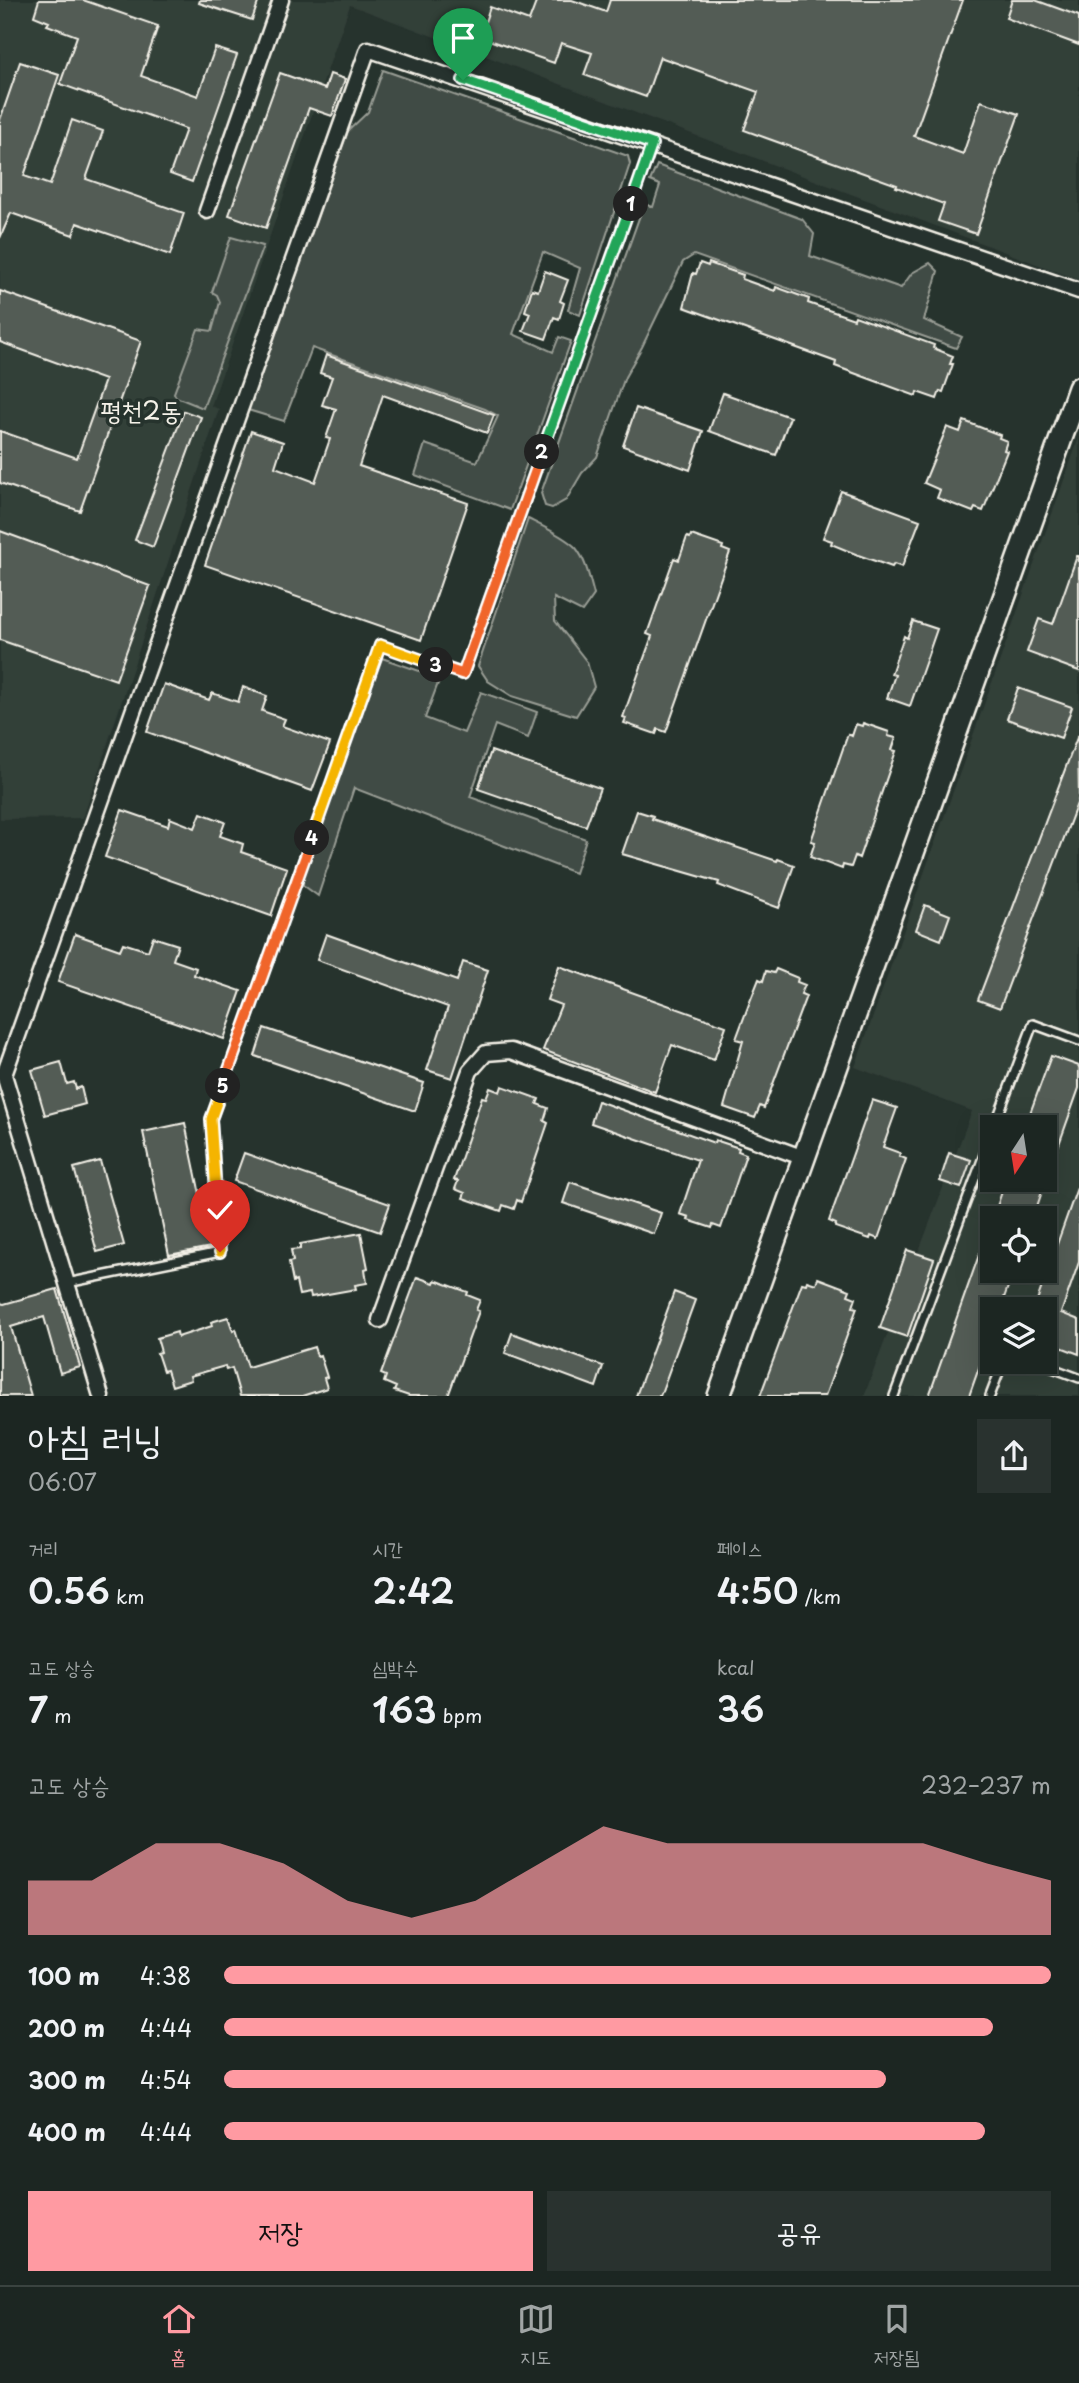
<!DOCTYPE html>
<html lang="ko">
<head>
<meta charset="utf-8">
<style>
	body { margin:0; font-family:"Playpen Sans","Poor Story",sans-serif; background:#29322f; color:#f1f3f6; height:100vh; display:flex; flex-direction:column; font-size:26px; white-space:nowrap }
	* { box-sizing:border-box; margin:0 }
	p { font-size:23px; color:#a0a5a5 }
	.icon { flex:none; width:38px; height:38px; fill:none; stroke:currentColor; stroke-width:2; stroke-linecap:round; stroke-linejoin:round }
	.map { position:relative; height:1396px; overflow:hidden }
	.details { display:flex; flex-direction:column; background:#1c2622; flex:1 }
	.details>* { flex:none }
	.needle { width:46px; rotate:192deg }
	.fabs { position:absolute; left:980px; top:1115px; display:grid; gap:14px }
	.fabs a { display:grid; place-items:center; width:77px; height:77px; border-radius:0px; background:#1c2622; box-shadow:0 7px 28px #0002,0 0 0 2px #3a4340; font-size:35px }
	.pin { position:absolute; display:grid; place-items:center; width:60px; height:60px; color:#fff; margin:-72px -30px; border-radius:50% 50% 50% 0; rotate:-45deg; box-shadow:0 0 7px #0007 }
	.pin .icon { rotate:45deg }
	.km { position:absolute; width:35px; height:35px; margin:-18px; border-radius:50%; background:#222; color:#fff; font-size:19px; line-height:35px; text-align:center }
	.round { display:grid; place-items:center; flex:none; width:74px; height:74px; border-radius:0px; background:#29322f }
	.head { display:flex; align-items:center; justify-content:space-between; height:119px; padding:0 28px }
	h1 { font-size:38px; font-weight:600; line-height:52px }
	.figures { display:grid; grid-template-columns:repeat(3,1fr); gap:10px; height:119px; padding:7px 28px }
	.figures div { display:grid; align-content:center }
	.figures b { font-size:35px; font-weight:600 }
	.figures small { font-size:19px; font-weight:400 }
	.figures p { font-size:19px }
	.chart { height:196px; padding:14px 28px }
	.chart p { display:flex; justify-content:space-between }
	.chart svg { width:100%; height:126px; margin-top:7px; fill:#ff9aa2; opacity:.7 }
	.action { display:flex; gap:14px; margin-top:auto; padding:14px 28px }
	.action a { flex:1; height:80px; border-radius:0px; background:#ff9aa2; color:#111; font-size:28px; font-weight:600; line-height:80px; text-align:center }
	.action a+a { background:#29322f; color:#f1f3f6 }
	ul { padding:0 28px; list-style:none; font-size:23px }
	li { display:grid; grid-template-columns:112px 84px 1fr; align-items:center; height:52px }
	li i { height:18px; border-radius:9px; background:#ff9aa2 }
	.menu { display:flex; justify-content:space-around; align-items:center; height:98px; border-top:2px solid #3a4340; background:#1c2622; font-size:19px; color:#a0a5a5 }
	.menu a { display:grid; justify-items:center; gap:4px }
	.menu .active { color:#ff9aa2 }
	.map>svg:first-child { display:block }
	.built { fill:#333f39; fill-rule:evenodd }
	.green { fill:#414b45; stroke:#9a9e96; stroke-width:2 }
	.building { fill:#525c55; stroke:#f4f1e8; stroke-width:2 }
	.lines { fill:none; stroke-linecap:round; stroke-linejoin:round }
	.lane-casing { stroke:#f4f1e8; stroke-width:12 }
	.street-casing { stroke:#f4f1e8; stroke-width:19 }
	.secondary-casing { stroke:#f4f1e8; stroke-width:26 }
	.lane { stroke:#26332d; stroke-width:7 }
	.street { stroke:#26332d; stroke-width:14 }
	.secondary { stroke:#26332d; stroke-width:21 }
	.split-1-casing { stroke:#fff; stroke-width:14 }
	.split-2-casing { stroke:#fff; stroke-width:14 }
	.split-3-casing { stroke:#fff; stroke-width:14 }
	.split-4-casing { stroke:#fff; stroke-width:14 }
	.split-5-casing { stroke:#fff; stroke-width:14 }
	.split-6-casing { stroke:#fff; stroke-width:14 }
	.split-1 { stroke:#22a559; stroke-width:9 }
	.split-2 { stroke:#22a559; stroke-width:9 }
	.split-3 { stroke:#f0652b; stroke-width:9 }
	.split-4 { stroke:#f5b400; stroke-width:9 }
	.split-5 { stroke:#f0652b; stroke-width:9 }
	.split-6 { stroke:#f5b400; stroke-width:9 }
	.labels { text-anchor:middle; stroke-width:7; stroke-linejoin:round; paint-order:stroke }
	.quarter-label { font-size:26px; fill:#f4f1e8; stroke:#26332d }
</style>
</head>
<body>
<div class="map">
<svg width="1079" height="1396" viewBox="0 0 1079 1396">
	<rect width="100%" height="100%" fill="#26332d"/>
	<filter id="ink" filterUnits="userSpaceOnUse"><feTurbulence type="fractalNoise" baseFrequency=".0143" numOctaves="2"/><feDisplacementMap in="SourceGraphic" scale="14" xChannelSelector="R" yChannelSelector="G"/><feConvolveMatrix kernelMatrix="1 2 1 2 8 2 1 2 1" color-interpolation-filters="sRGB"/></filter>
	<g filter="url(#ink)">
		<path class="built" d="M 0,0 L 1079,0 L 1079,280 L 350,5 L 211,406 L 219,409 L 83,818 L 0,819 Z
			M 1079,438 L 1079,1396 L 864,1396 L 972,1111 L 855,1067 ZM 992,1127 L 1045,1127 L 1045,1180 L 992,1180 ZM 992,1218 L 1045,1218 L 1045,1270 L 992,1270 ZM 992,1309 L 1045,1309 L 1045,1362 L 992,1362 Z"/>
		<path class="green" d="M 383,70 L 628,156 L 630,164 L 580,315 L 568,310 L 580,268 L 543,252 L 513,334 L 553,352 L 559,337 L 571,341 L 510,510 L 415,475 L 425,444 L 477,462 L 498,416 L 485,409 L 312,348 L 284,421 L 248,410 L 348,131 L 368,112 Z
			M 657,165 L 802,219 L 814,234 L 810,256 L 901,288 L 912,273 L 930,263 L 938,271 L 924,320 L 962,337 L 956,348 L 694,255 L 683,262 L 642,347 L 625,377 L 597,457 L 582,473 L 566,500 L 552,508 L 545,506 L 541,493 L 644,204 L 653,207 L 660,185 L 650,181 Z
			M 231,237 L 263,246 L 203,408 L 176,397 L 174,393 L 198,329 L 212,331 L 220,302 L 217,295 L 212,292 Z
			M 528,519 C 542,526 566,537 576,548 C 586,560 590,580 594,595 L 582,612 L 554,598 L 555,621 L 587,662 L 594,687 L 576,716 L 512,696 L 488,681 L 478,666 Z
			M 382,658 L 440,678 L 425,718 L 464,733 L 481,692 L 537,712 L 528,738 L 495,725 L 470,797 L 586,839 L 575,873 L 354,788 L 318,896 L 303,885 L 303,876 Z"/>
		<path class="building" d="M 39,0 L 83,0 L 158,26 L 141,76 L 198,96 L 215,48 L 237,55 L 192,182 L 170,174 L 186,129 L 60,84 L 77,36 L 47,25 L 49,22 L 34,16 Z
			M 200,0 L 259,0 L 252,20 L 199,3 Z
			M 537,0 L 572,0 L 606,12 L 610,0 L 963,0 L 914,136 L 963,154 L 981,101 L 1019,114 L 976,234 L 938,221 L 944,204 L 896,187 L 897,185 L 744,130 L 758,92 L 660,57 L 646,97 L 584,75 L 592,53 L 561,43 L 554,63 L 480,37 L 490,7 L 529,21 Z
			M 1012,0 L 1035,0 L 1079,16 L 1079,45 L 1006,18 Z
			M 20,62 L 59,75 L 24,176 L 50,185 L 72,120 L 103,131 L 86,179 L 184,213 L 170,255 L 77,223 L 73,235 L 11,213 L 0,238 L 0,120 Z
			M 280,73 L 325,89 L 330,74 L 345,79 L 332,116 L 309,108 L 266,228 L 229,215 Z
			M 700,263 L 708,266 L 709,263 L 743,275 L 742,279 L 775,291 L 776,287 L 809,299 L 808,303 L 854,319 L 855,316 L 934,345 L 933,348 L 953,356 L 950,364 L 953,364 L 943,392 L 940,391 L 937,399 L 917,392 L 916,396 L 835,366 L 836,362 L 684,307 L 693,273 L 696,274 Z
			M 545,271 L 568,280 L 560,301 L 564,303 L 559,319 L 554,317 L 546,339 L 523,331 L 530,313 L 525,311 L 532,289 L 538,291 Z
			M 0,291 L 141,341 L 80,511 L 0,483 L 0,431 L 77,458 L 105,380 L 0,342 Z
			M 326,355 L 494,415 L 487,433 L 383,395 L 359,466 L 468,503 L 421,640 L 205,565 L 251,431 L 283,442 L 275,467 L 315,482 L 330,439 L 326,438 L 336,409 L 322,405 L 332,377 L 320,373 Z
			M 723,393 L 790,417 L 776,455 L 709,431 Z
			M 636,408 L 703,431 L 690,470 L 623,446 Z
			M 184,411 L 201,417 L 153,547 L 135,540 Z
			M 964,421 L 1000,435 L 999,438 L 1007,441 L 1004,450 L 1007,451 L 983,511 L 975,508 L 973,512 L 937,498 L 940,490 L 924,483 L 947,427 L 960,432 Z
			M 841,491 L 920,520 L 902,567 L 894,564 L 892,567 L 858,555 L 831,544 L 832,541 L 823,538 Z
			M 0,531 L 150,586 L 116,680 L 0,640 Z
			M 691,535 L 723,546 L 722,549 L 730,552 L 666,732 L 658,729 L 656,734 L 624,723 L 626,718 L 623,717 L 652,636 L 647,634 L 674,558 L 679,560 L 687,537 L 690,538 Z
			M 1077,556 L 1079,556 L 1079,671 L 1027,652 L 1039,619 L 1053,624 Z
			M 913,621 L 937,629 L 910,706 L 887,698 L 895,675 L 891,674 L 904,636 L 907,638 Z
			M 164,684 L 209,700 L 212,693 L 238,702 L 243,687 L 267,696 L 262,711 L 285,719 L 282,726 L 330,743 L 312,791 L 147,732 Z
			M 1018,688 L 1072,707 L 1061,738 L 1007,719 Z
			M 863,723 L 889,732 L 888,736 L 896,738 L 892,750 L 896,751 L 859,858 L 855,856 L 851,867 L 843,865 L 842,869 L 810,857 L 815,842 L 811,841 L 848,734 L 852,736 L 856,724 L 862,726 Z
			M 1078,735 L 1079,798 L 1000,1008 L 978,1000 Z
			M 491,751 L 600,788 L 586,826 L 478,789 Z
			M 122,810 L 168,826 L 170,818 L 195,828 L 201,813 L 225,822 L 220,836 L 243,844 L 241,852 L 287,868 L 271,916 L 105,857 Z
			M 637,811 L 653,816 L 652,819 L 777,861 L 778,859 L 794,865 L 779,908 L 718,885 L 719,882 L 622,854 Z
			M 925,905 L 950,915 L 941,940 L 916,930 Z
			M 75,934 L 120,950 L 123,943 L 148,951 L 153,937 L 178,945 L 173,960 L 196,968 L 194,975 L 241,991 L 224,1039 L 58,982 Z
			M 326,934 L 457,981 L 463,962 L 488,970 L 452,1078 L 427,1070 L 448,1007 L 317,960 Z
			M 559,966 L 726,1026 L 714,1060 L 672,1045 L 655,1092 L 543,1050 L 561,1005 L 547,1000 Z
			M 776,969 L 798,978 L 797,982 L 805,985 L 801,994 L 806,996 L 764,1108 L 760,1106 L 755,1118 L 724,1107 L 743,1041 L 736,1039 L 749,1004 L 759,979 L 763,981 L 766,971 L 774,973 Z
			M 264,1028 L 424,1083 L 415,1111 L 255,1056 Z
			M 1051,1056 L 1079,1066 L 1079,1088 L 1047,1178 L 1045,1178 L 1045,1127 L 1025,1127 Z
			M 61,1062 L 67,1084 L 74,1082 L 76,1089 L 81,1087 L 85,1104 L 45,1115 L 32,1070 Z
			M 502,1086 L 539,1099 L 537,1104 L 548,1108 L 544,1121 L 548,1123 L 521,1202 L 517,1200 L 514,1209 L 503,1205 L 501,1211 L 463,1198 L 465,1193 L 455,1189 L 458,1181 L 454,1180 L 482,1097 L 486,1098 L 490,1088 L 500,1092 Z
			M 872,1100 L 897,1108 L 883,1147 L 900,1153 L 899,1156 L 906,1159 L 878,1239 L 871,1236 L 870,1239 L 835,1227 L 836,1224 L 829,1221 Z
			M 598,1101 L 714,1143 L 715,1140 L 739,1148 L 738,1151 L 746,1154 L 721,1228 L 713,1225 L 712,1228 L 688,1220 L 689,1217 L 680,1214 L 698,1160 L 591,1123 Z
			M 185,1123 L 211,1247 L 169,1255 L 143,1132 Z
			M 244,1153 L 390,1204 L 380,1232 L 234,1181 Z
			M 949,1153 L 971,1160 L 961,1188 L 940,1181 Z
			M 100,1161 L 124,1245 L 97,1252 L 74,1168 Z
			M 1006,1180 L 1046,1180 L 1033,1218 L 993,1218 Z
			M 570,1182 L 661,1213 L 654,1234 L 563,1203 Z
			M 1077,1188 L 1079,1188 L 1079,1262 L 1061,1313 L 1079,1320 L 1079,1354 L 1045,1341 L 1045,1309 L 1034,1309 Z
			M 990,1224 L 992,1225 L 992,1270 L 1014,1270 L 1000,1309 L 992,1309 L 992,1331 L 969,1396 L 929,1396 Z
			M 361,1233 L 368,1268 L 365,1269 L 367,1283 L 355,1285 L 356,1289 L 311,1297 L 310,1293 L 299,1295 L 296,1281 L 293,1282 L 289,1262 L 293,1261 L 291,1250 L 300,1249 L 300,1244 Z
			M 907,1250 L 934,1259 L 907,1337 L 880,1328 Z
			M 417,1277 L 434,1283 L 435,1280 L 468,1292 L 467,1295 L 480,1300 L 476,1310 L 479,1311 L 448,1396 L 409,1396 L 394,1391 L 396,1387 L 384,1382 L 386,1376 L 381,1374 Z
			M 818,1278 L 850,1290 L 848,1295 L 856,1298 L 853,1307 L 857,1308 L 825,1396 L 760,1396 L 802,1283 L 806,1284 L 807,1281 L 816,1284 Z
			M 57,1289 L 80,1367 L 60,1373 L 44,1317 L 11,1327 L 31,1396 L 0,1396 L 0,1303 L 4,1304 Z
			M 674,1292 L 695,1300 L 660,1396 L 636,1396 Z
			M 228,1317 L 233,1331 L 236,1329 L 248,1367 L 314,1347 L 317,1356 L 320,1355 L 327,1377 L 324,1378 L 327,1388 L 302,1396 L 240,1396 L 232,1368 L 226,1370 L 225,1366 L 190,1376 L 191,1380 L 172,1386 L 167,1370 L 163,1371 L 157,1353 L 161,1352 L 157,1338 L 177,1332 L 178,1337 L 212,1326 L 211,1322 Z
			M 512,1333 L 603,1366 L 596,1387 L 505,1353 Z"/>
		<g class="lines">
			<g class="lane-casing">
				<path id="lane" d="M 994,1127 L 1033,1024 L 1079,1041
					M 67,1283 L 220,1252 L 211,1119 L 380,645 L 463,674 L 652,144
					M 1036,1362 L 1079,1378
					M 894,1396 L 992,1133
					M 990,1396 L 1003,1362"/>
			</g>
			<g class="street-casing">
				<path id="street" d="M 207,211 L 281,0
					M 380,1320 L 470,1071 L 486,1053 L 511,1051 L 804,1158
					M 101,1396 L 4,1075 L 368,49 L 1079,291"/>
			</g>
			<g class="secondary-casing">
				<path id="secondary" d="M 719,1396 L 1079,388"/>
			</g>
			<use href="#lane" class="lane"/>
			<use href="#street" class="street"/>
			<use href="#secondary" class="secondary"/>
		</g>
	</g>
	<g class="lines" filter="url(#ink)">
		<g class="split-1-casing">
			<path id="split-1" d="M 463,80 L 652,144 L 631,204"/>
		</g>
		<g class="split-2-casing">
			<path id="split-2" d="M 542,452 L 631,204"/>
		</g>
		<g class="split-3-casing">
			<path id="split-3" d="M 436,665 L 463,674 L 542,452"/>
		</g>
		<g class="split-4-casing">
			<path id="split-4" d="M 312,838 L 380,645 L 436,665"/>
		</g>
		<g class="split-5-casing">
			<path id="split-5" d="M 223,1086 L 312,838"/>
		</g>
		<g class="split-6-casing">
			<path id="split-6" d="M 220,1252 L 211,1119 L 223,1086"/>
		</g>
		<use href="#split-1" class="split-1"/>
		<use href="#split-2" class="split-2"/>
		<use href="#split-3" class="split-3"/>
		<use href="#split-4" class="split-4"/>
		<use href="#split-5" class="split-5"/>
		<use href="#split-6" class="split-6"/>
	</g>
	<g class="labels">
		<g class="quarter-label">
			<text x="141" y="420">평천2동</text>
		</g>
	</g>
</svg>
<div class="fabs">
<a><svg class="needle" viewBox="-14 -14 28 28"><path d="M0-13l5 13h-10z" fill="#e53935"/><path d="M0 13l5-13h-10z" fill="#a0a5a5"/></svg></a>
<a><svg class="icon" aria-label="locate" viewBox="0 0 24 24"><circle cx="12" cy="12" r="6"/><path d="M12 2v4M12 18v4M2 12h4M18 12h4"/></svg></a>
<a><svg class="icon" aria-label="layers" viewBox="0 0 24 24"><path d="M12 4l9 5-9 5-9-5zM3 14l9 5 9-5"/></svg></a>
</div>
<div class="pin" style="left:463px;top:80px;background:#1e9e55"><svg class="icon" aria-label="arrive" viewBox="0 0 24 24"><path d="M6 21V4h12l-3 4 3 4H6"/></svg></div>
<div class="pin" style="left:220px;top:1252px;background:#d93025"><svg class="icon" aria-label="check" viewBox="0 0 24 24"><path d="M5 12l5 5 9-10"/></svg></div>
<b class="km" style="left:631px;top:204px">1</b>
<b class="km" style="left:542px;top:452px">2</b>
<b class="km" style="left:436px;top:665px">3</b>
<b class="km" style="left:312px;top:838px">4</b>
<b class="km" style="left:223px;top:1086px">5</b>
</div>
<section class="details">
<div class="head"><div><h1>아침 러닝</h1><p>06:07</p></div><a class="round"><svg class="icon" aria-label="share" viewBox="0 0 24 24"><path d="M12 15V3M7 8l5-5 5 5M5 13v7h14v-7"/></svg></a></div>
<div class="figures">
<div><p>거리</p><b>0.56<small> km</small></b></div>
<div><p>시간</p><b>2:42</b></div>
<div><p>페이스</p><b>4:50<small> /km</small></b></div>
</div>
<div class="figures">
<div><p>고도 상승</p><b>7<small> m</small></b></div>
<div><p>심박수</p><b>163<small> bpm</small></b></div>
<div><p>kcal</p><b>36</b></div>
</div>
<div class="chart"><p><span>고도 상승</span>232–237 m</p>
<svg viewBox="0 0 160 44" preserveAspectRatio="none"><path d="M0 44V25L10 25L20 12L30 12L40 19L50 32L60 38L70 32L80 19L90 6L100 12L110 12L120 12L130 12L140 12L150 19L160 25V44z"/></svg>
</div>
<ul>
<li><b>100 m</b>4:38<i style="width:100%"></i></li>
<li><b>200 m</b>4:44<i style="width:93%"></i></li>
<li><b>300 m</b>4:54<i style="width:80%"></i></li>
<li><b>400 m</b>4:44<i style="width:92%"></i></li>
</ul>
<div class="action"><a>저장</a><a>공유</a></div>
</section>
<nav class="menu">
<a class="active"><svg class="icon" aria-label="home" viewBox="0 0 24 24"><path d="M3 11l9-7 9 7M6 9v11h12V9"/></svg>홈</a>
<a><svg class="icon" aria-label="map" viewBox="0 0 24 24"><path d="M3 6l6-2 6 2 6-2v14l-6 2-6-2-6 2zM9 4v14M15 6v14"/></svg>지도</a>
<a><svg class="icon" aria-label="saved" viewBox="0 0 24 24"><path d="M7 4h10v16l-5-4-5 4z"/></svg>저장됨</a>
</nav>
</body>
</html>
